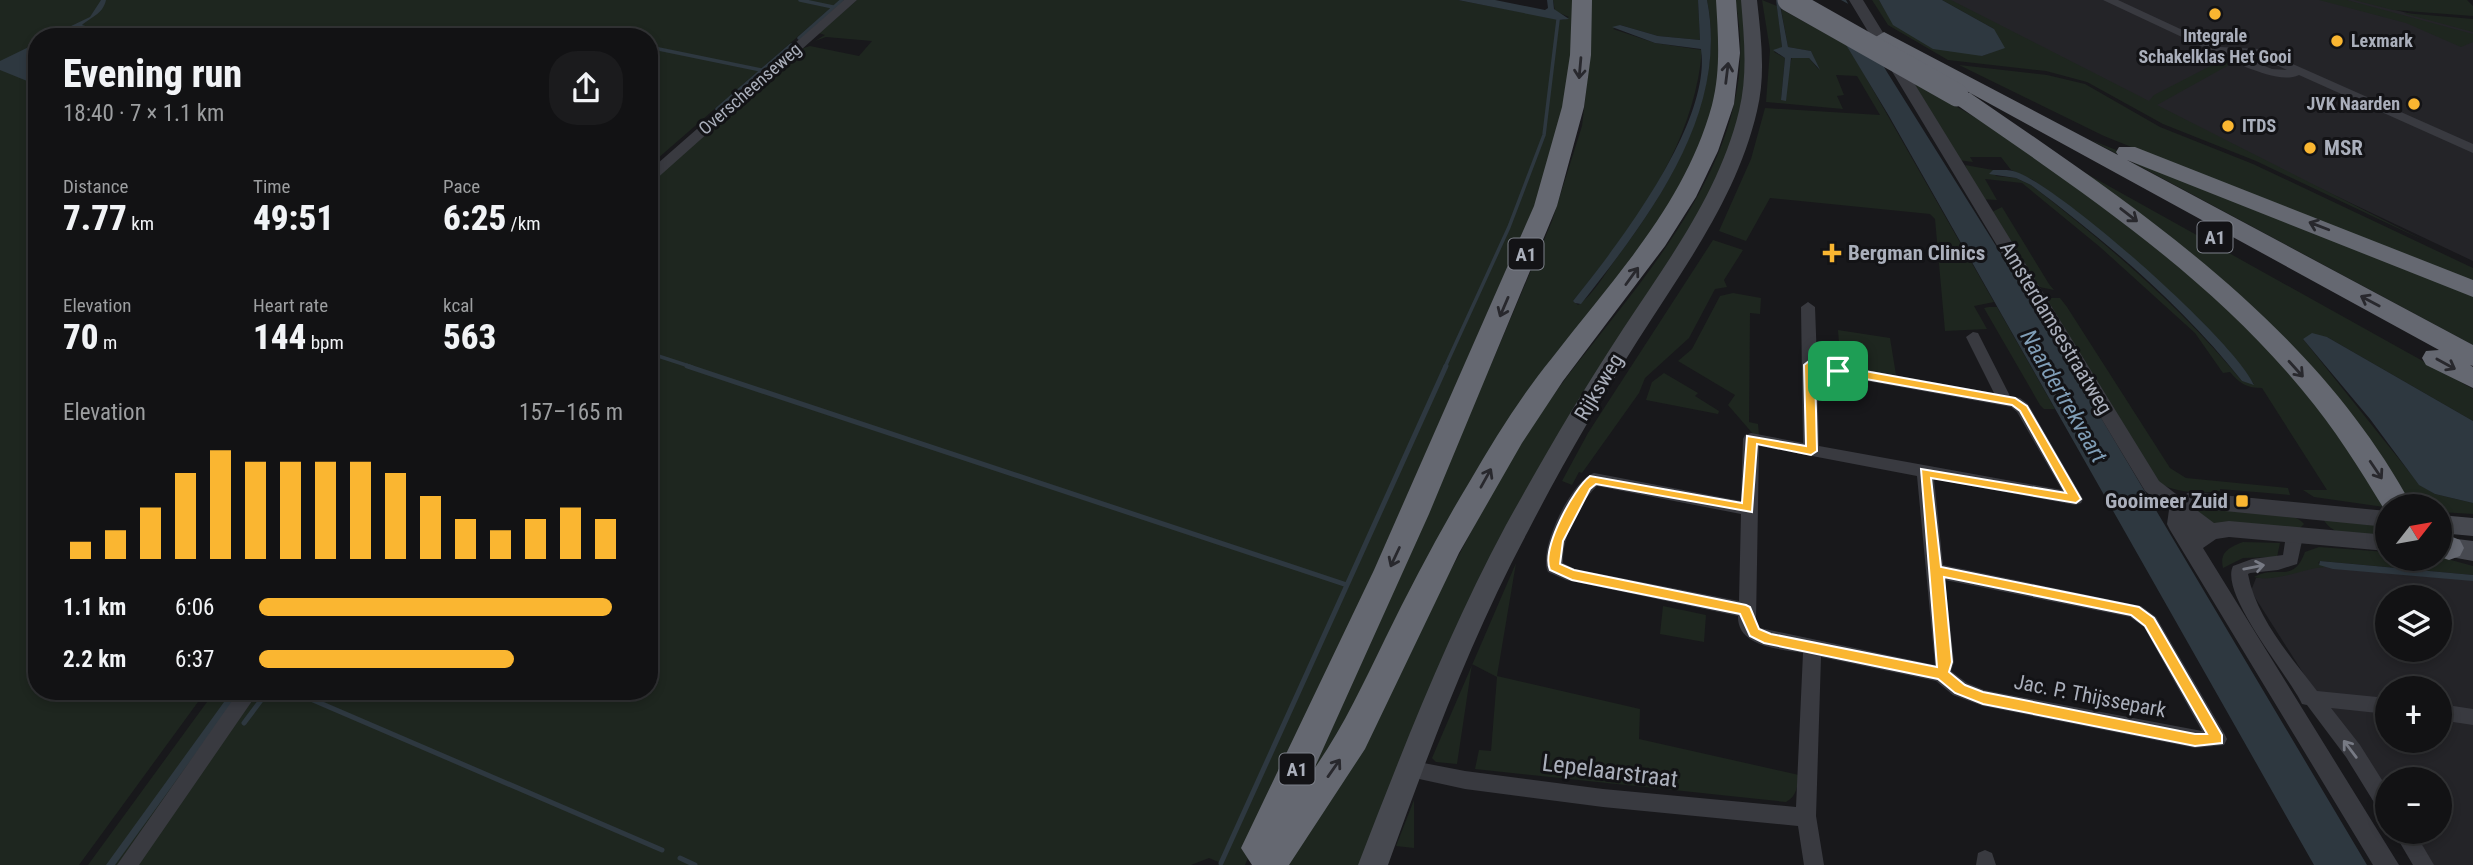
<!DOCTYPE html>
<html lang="en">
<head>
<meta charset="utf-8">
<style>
	body { margin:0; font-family:"Roboto Condensed",sans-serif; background:#1b1b1d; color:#f1f3f6; height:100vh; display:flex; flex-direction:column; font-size:26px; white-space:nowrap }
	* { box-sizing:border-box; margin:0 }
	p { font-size:23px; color:#9c9ea0 }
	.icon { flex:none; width:38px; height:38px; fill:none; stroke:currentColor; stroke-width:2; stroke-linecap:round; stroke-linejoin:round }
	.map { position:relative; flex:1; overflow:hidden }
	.side { position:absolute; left:28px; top:28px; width:630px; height:672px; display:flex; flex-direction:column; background:#121214; border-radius:28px; box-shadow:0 4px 10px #0003,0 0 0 2px #313234 }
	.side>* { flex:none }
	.needle { width:46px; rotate:59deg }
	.tools { position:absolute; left:2375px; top:494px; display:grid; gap:14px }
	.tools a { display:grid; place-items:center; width:77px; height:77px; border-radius:50%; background:#121214; box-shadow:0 4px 10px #0003,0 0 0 2px #313234; font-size:35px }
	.pin { position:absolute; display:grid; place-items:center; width:60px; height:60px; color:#fff; margin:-30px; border-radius:14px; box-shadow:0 4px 10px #0006 }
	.round { display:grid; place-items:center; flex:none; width:74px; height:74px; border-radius:28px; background:#1b1b1d }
	.overview { display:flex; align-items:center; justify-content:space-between; height:119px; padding:0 35px }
	h1 { font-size:38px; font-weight:800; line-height:52px }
	.figures { display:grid; grid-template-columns:repeat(3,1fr); gap:10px; height:119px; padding:7px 35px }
	.figures div { display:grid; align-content:center }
	.figures b { font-size:35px; font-weight:800 }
	.figures small { font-size:19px; font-weight:400 }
	.figures p { font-size:19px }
	.chart { height:196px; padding:14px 35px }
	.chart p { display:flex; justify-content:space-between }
	.chart svg { width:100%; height:126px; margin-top:7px; stroke:#fab631; stroke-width:6 }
	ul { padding:0 35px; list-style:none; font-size:23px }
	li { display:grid; grid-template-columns:112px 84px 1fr; align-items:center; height:52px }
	li i { height:18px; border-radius:9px; background:#fab631 }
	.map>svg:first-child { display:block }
	.built { fill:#242428; fill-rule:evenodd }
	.green { fill:#1e261f }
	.water { fill:#2e3840 }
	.pier { fill:#18181b }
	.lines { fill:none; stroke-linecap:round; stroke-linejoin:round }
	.stream-far1 { stroke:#2e3840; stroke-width:3.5 }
	.stream { stroke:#2e3840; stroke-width:5 }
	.minor { fill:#393a40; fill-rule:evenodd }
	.tertiary { fill:#393a40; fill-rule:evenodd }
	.secondary { fill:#474950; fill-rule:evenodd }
	.motorway { fill:#656871; fill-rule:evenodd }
	.motorway-bridge { stroke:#656871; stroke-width:23 }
	.oneway { stroke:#28282d }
	.oneway2 { stroke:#777a84 }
	.route { fill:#fab631; stroke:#fff; stroke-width:2; fill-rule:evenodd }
	.poi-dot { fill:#fab631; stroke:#131316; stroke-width:2.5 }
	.labels { text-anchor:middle; stroke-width:6; stroke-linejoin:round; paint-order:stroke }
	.far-poi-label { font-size:18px; font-weight:bold; fill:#aaafbb; stroke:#131316; text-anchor:start }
	.far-street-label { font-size:18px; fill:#aaafbb; stroke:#131316 }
	.shield { fill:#131316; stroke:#7d808a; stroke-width:2 }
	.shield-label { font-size:19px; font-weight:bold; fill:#aaafbb }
	.poi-label { font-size:21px; font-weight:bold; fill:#aaafbb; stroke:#131316; text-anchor:start }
	.street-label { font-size:21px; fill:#aaafbb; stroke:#131316 }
	.water-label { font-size:23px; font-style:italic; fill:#809eb7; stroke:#131316 }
	.near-street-label { font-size:24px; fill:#aaafbb; stroke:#131316 }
</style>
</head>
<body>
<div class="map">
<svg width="2473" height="865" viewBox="0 0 2473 865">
	<rect width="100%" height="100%" fill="#18181b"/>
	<path class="built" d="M 1949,0 L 2357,0 L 2473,30 L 2473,261 L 2237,149 Z
		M 2315,564 L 2473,579 L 2473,865 L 2427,865 L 2404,831 L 2440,831 L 2440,779 L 2387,779 L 2387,805 L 2251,591 L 2256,578 L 2289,574 ZM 2387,597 L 2440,597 L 2440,649 L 2387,649 ZM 2387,688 L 2440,688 L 2440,740 L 2387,740 Z"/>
	<path class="green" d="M 0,0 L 840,0 L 649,166 L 649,37 L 37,37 L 37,691 L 206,691 L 79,865 L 0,865 Z
		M 857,0 L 1458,0 L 1563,20 L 1569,17 L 1555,11 L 1553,0 L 1574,0 L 1572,75 L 1549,173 L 1245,865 L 1217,865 L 1221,863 L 1209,858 L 1191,865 L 136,865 L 258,691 L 649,691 L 649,181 L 801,49 L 810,46 L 859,56 L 872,41 L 826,37 L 815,41 L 825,35 L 819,33 Z
		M 1590,0 L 1698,0 L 1700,40 L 1658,36 L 1620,25 L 1613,29 L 1655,43 L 1702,50 C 1694,147 1633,227 1573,301 L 1578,305 C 1592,296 1605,274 1615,260 C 1670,188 1726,94 1707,0 L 1719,0 L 1718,98 L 1679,194 L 1596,311 L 1352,726 L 1256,865 L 1493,360 L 1552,221 L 1582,126 L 1591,49 Z
		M 1735,0 L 1744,0 L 1749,32 L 1743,111 L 1712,193 L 1618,340 L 1359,865 L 1275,865 C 1335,765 1396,665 1454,564 C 1473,530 1489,494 1509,462 C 1528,432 1548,402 1569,374 C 1650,269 1767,145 1735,0 Z
		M 1762,0 L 1777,6 L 1782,47 L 1774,52 L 1785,58 L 1781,100 L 1792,57 L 1809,58 L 1819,70 L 1811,51 L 1788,47 L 1781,9 L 1848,46 L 1994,302 L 1974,306 L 1987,329 L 1945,331 L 1935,219 L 1930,214 L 1770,198 L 1746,241 L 1719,231 L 1751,159 L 1765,108 L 1880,115 L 1857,76 L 1836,75 L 1844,95 L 1837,96 L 1843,109 L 1766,102 L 1770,50 Z
		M 1872,0 L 1879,0 L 1894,25 L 1982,56 L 1990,53 L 1994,29 L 1942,0 L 1951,0 L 2149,101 L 2154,95 L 2228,57 L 2236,61 L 2157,105 L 2425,241 L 2256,161 L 2163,124 L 2087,82 L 2046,71 L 1948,60 L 1888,25 Z
		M 2319,0 L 2347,0 L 2473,34 L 2473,42 L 2461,47 L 2406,23 Z
		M 2354,0 L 2467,0 L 2473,6 L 2473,16 L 2393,10 Z
		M 2404,13 L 2473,19 L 2473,32 L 2406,14 Z
		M 1959,65 L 2047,75 L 2085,84 L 2160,127 L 2253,164 L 2473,268 L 2473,284 L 2104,136 Z
		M 1906,78 L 1994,128 L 2099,197 L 2254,332 L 2323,410 L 2384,507 L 2314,497 L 2303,490 L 2327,490 L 2262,388 C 2247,388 2240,384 2230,372 L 2223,373 L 2195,333 L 2100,247 L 2022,183 L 1985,179 L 1997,200 L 1981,199 L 1965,165 L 1993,170 L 1996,176 L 2016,178 L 2031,185 C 2108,245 2180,306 2242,381 L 2254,384 L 2196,318 L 2148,272 L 2057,197 L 2033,180 L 2011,170 L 2001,157 L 1970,157 L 1973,162 L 1958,160 Z
		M 2091,140 L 2473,291 L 2473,345 Z
		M 2071,165 L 2473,389 L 2473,421 L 2327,337 L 2303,339 L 2419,484 L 2435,494 L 2473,503 L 2473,514 L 2440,512 L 2440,506 L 2405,506 L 2344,419 Z
		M 2002,207 L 2049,284 L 2054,290 L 2035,286 L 1990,213 Z
		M 1713,240 L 1743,250 L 1724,280 L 1727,287 L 1715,289 L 1689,338 L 1645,378 L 1639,393 L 1582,473 L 1579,472 L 1572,485 L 1562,481 L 1588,433 Z
		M 1733,293 L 1761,298 L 1760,314 L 1750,313 L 1749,422 L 1758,424 L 1759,435 L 1754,435 L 1728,405 L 1735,395 L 1678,361 L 1692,349 L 1720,296 Z
		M 2048,298 L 2060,298 L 2067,307 L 2170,468 L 2186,478 L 2288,488 L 2290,495 L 2220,489 L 2220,491 C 2200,494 2177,493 2159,483 L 2044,300 Z
		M 1989,307 L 1997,307 L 2055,409 L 2044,409 L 2040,405 L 1984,308 Z
		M 1838,330 L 1890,338 L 1896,375 L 1841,366 Z
		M 1664,373 L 1698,393 L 1695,396 L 1719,411 L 1718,414 L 1646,400 L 1652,382 Z
		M 2193,506 C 2217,508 2291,506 2304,524 L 2298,530 L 2212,523 L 2187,509 Z
		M 2322,517 L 2387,523 L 2387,539 C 2366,537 2333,540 2322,517 Z
		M 2243,542 L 2280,543 L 2277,557 L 2243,558 L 2223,568 C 2219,552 2230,547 2243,542 Z
		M 2319,547 L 2387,552 L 2387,558 L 2440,557 L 2473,566 L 2473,575 L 2320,561 L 2318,563 L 2326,567 C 2304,568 2276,583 2254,577 C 2277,564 2293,585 2305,552 Z
		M 1516,563 L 1497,676 L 1640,709 L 1639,739 L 1799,775 C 1797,787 1797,796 1786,802 L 1475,769 L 1479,750 L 1491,751 L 1497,677 L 1472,664 L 1457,764 L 1436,762 L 1432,758 Z
		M 1663,606 L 1706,615 L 1704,642 L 1660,634 Z
		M 215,691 L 246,691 L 121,865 L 88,865 Z
		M 1414,800 L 1414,848 L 1396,846 Z"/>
	<path class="water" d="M 101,0 L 106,0 C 103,14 91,17 82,25 L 121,37 L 48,37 L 90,17 Z
		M 1458,0 L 1495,0 L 1545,10 L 1548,8 L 1547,0 L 1553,0 L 1554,9 L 1569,19 L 1558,20 Z
		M 1698,0 L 1707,0 C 1730,115 1647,220 1581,304 L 1575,303 L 1573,301 C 1618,245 1712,123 1701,49 L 1655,43 L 1612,27 L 1620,25 L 1658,36 L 1700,40 Z
		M 1776,0 L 1779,0 L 1788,47 L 1811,51 L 1820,70 L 1809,58 L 1791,58 L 1786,101 L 1781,100 L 1785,58 L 1773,50 L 1782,47 Z
		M 1819,0 L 1846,0 L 1887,72 L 2050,332 L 2367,865 L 2314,865 L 1889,116 Z
		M 1879,0 L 1942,0 L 1994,29 L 2005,48 L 1982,56 L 1933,49 L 1893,25 Z
		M 37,43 L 37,85 L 0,70 L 0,61 Z
		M 1993,170 C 2002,170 2011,169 2019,173 C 2067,193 2233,339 2254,385 L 2242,381 C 2182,305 2108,243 2031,185 L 2016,178 L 1989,174 Z
		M 2312,333 L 2327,337 L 2473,421 L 2473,503 L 2435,494 L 2419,485 L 2370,419 L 2303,339 Z
		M 2320,561 L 2473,575 L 2473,581 L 2333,569 L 2319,565 Z
		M 232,691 L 241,691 L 115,865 L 106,865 Z"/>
	<path class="pier" d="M 1816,0 L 1841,0 L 1854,7 L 1872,36 L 1839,40 Z"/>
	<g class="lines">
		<path class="stream-far1" d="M 800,0 L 833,7
			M 799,38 L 842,0
			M 649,47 L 761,70
			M 717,109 L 791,45
			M 649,353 L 692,367
			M 1445,367 L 1509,227 L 1544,135 L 1558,20"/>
		<path class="stream" d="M 687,366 L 1347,585 L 1221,863
			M 1347,585 L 1446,366
			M 292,691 L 662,850
			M 244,723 L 268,691
			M 680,858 L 695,865"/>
		<path class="minor" d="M 844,0 L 857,0 L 654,181 L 649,182 L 649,171 Z
			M 2103,0 L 2118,0 L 2219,47 L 2259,49 L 2473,144 L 2473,153 L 2299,75 C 2284,82 2263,73 2248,68 ZM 2235,54 L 2253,54 L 2287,70 L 2272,69 Z
			M 1808,302 L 1815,307 L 1817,361 L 1994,393 L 1966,337 L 1973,332 L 1978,333 L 2010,396 L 2020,398 L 2028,404 L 2083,499 L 2081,503 L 2075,505 L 1934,479 L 1943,565 L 2141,606 L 2156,617 L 2224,733 L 2227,739 L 2224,745 L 2195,748 L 1983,706 L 1953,695 L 1936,681 L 1821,657 L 1816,816 L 1824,865 L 1804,865 L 1798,826 L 1603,807 L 1465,789 L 1401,775 L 1398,769 L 1401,763 L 1408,760 L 1465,771 L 1603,789 L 1796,807 L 1803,653 C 1780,649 1737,647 1738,616 L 1566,580 L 1548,572 C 1537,550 1572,480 1594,473 L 1741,501 L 1743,439 L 1745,435 L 1751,433 L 1803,443 L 1801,307 ZM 1817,372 L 2011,407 L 2017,412 L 2062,490 L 1819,446 ZM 1759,446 L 1917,476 L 1935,665 L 1760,628 L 1756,622 ZM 1597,486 L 1741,514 L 1739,601 L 1575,569 L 1563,563 C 1562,537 1578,504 1597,486 ZM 1945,580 L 2130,617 L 2144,627 L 2202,731 L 1984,690 L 1967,683 L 1951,671 L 1954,662 Z
			M 2289,527 L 2295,529 L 2302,541 L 2297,564 L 2278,570 L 2250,573 L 2248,574 C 2256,618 2291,657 2317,691 L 2387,698 L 2387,714 L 2331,708 L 2360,745 L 2387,788 L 2387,815 L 2380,812 L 2346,757 L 2307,705 L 2302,704 C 2290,677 2219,594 2233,566 L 2252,559 L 2283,555 L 2285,542 L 2281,534 L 2283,529 Z
			M 239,691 L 259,691 L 139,865 L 117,865 Z
			M 2440,704 L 2473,709 L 2473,725 L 2440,720 Z
			M 2393,831 L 2414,831 L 2434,865 L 2413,865 Z
			M 1985,850 L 1992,853 L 1996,865 L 1976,865 L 1978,853 Z"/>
		<path class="tertiary" d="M 1849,0 L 1863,0 L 2159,481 L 2180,497 L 2190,492 L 2387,511 L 2387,527 L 2194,508 L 2214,523 L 2229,521 L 2387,535 L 2387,551 L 2229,537 L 2216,539 L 2203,548 L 2399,865 L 2373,865 L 2170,530 L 2167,524 L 2169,510 L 2145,491 Z"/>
		<path class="secondary" d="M 1741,0 L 1757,0 C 1761,37 1766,74 1757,111 C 1737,197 1685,266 1638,340 C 1598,403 1561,467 1527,533 C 1470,640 1429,751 1388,865 L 1358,865 C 1403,749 1447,635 1506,525 C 1543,458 1581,393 1623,329 C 1669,259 1719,193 1739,111 C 1748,74 1744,37 1741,0 Z
			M 2440,515 L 2473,518 L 2473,536 L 2440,533 Z
			M 2449,538 L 2473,541 L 2473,561 L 2440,555 L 2440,541 Z"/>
		<path class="motorway" d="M 1572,0 L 1592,0 L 1591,55 L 1584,107 L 1557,206 L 1429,514 L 1314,769 C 1343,728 1363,684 1385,639 C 1411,586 1439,532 1470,481 C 1495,438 1521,396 1552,358 C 1613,279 1685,204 1712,105 C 1721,70 1718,35 1716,0 L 1736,0 L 1740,53 L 1734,104 L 1718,151 L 1696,197 L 1665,246 L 1563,381 L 1522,443 L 1459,553 L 1365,749 L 1289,865 L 1252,865 L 1241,848 L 1374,570 L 1534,206 L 1562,107 L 1570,55 Z
			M 1884,32 L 2118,155 L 2116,152 L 2119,147 L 2135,147 L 2473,280 L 2473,297 L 2127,160 L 2473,345 L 2473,366 L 2470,365 L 2473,367 L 2473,388 L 2426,365 L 2422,358 L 2426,351 L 2439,350 L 1877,42 L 1874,38 Z
			M 1962,92 L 1970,93 C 2136,207 2314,324 2412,506 L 2387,506 L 2387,514 C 2361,471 2335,429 2303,391 C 2207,274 2077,188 1954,103 L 1951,98 L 1954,93 Z
			M 2440,532 L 2460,540 L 2464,548 L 2460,556 L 2449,560 L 2440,557 Z"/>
		<path class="motorway-bridge" d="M 1789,0 L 1957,95"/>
	</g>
	<defs><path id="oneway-shaft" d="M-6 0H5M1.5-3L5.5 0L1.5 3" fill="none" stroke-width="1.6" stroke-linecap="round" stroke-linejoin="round" transform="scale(1.75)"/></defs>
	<g class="oneway">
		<use href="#oneway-shaft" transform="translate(1580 68) rotate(95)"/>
		<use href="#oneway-shaft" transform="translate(1727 73) rotate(-83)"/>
		<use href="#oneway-shaft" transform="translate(2129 215) rotate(38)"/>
		<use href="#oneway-shaft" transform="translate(2319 226) rotate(-159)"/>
		<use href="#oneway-shaft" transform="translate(1632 276) rotate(-54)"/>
		<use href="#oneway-shaft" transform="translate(2370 301) rotate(-152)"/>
		<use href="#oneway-shaft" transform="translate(1504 307) rotate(113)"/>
		<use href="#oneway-shaft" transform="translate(2446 364) rotate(29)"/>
		<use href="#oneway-shaft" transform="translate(2296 369) rotate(48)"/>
		<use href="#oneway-shaft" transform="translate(2376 470) rotate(56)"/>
		<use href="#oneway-shaft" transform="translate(1486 478) rotate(-61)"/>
		<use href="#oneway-shaft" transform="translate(1395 557) rotate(115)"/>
		<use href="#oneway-shaft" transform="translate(1334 768) rotate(-55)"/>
	</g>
	<g class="oneway2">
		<use href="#oneway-shaft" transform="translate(2254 567) rotate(-11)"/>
		<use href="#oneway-shaft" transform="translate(2350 749) rotate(-127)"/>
	</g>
	<path class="route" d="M 1809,361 L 2015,398 L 2027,406 L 2081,499 L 2076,503 L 1931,478 L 1941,567 L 2139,607 L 2154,618 L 2222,735 L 2222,743 L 2195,746 L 1983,704 L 1955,693 L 1938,679 L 1764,643 L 1750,636 L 1740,614 L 1572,580 L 1550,570 C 1541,549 1573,489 1590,476 L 1742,503 L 1747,436 L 1806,446 L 1804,365 ZM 1815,370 L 2012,405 L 2020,411 L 2066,493 L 1921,469 L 1937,667 L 1771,634 L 1759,629 L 1750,607 L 1746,605 L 1574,570 L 1560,564 L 1563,541 L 1590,489 L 1596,484 L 1752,512 L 1757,444 L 1811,455 L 1817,451 ZM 1944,577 L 2131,615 L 2145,626 L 2207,734 L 2195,734 L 1983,692 L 1965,685 L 1949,672 L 1952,662 Z"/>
	<g class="poi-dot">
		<circle cx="2215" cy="14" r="7"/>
		<circle cx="2337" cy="41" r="7"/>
		<circle cx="2414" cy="104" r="7"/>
		<circle cx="2228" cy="126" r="7"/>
		<circle cx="2310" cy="148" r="7"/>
		<path d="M1828.5 242.5h7v7h7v7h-7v7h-7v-7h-7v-7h7z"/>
		<rect x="2235" y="494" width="14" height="14" rx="3.5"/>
	</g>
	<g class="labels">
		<g class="far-poi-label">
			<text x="2215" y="42" text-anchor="middle">Integrale<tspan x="2215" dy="21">Schakelklas Het Gooi</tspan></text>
			<text x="2351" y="47">Lexmark</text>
			<text x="2400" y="110" text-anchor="end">JVK Naarden</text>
			<text x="2242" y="132">ITDS</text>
		</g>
		<g class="far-street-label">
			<text transform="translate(750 89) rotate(-41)" y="6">Overscheenseweg</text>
		</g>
		<g class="shield">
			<rect x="2197.5" y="221.5" width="35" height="31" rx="5"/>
			<rect x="1508.5" y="238.5" width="35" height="31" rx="5"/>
			<rect x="1279.5" y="753.5" width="35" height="31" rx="5"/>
		</g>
		<g class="shield-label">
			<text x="2215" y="244">A1</text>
			<text x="1526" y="261">A1</text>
			<text x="1297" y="776">A1</text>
		</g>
		<g class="poi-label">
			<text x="2324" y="155">MSR</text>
			<text x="1848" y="260">Bergman Clinics</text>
			<text x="2228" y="508" text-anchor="end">Gooimeer Zuid</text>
		</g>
		<g class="street-label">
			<text transform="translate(2056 328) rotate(59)" y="7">Amsterdamsestraatweg</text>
			<text transform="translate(1599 387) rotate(-59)" y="7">Rijksweg</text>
			<text transform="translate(2090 696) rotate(11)" y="7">Jac. P. Thijssepark</text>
		</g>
		<g class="water-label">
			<text transform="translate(2064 396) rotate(60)" y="8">Naardertrekvaart</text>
		</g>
		<g class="near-street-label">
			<text transform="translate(1610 771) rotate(7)" y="8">Lepelaarstraat</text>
		</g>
	</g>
</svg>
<div class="tools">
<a><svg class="needle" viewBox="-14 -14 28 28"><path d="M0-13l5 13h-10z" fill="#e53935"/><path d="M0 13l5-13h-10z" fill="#9c9ea0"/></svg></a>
<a><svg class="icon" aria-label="layers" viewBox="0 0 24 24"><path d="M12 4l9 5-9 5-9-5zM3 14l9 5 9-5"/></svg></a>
<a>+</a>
<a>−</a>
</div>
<div class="pin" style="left:1838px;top:371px;background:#1e9e55"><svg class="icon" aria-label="arrive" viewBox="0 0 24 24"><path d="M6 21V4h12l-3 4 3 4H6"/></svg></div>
<section class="side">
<div class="overview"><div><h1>Evening run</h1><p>18:40 · 7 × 1.1 km</p></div><a class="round"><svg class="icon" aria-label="share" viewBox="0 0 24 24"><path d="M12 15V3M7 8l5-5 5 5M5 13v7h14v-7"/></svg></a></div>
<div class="figures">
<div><p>Distance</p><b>7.77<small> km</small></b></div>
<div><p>Time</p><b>49:51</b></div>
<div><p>Pace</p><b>6:25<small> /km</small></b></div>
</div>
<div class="figures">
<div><p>Elevation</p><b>70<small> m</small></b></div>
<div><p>Heart rate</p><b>144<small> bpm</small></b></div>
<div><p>kcal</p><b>563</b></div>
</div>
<div class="chart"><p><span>Elevation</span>157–165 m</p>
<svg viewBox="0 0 160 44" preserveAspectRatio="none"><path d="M5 44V38M15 44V34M25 44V26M35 44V14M45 44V6M55 44V10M65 44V10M75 44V10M85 44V10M95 44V14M105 44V22M115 44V30M125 44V34M135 44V30M145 44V26M155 44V30"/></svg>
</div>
<ul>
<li><b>1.1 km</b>6:06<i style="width:97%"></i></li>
<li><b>2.2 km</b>6:37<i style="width:70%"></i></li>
</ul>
</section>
</div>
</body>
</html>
